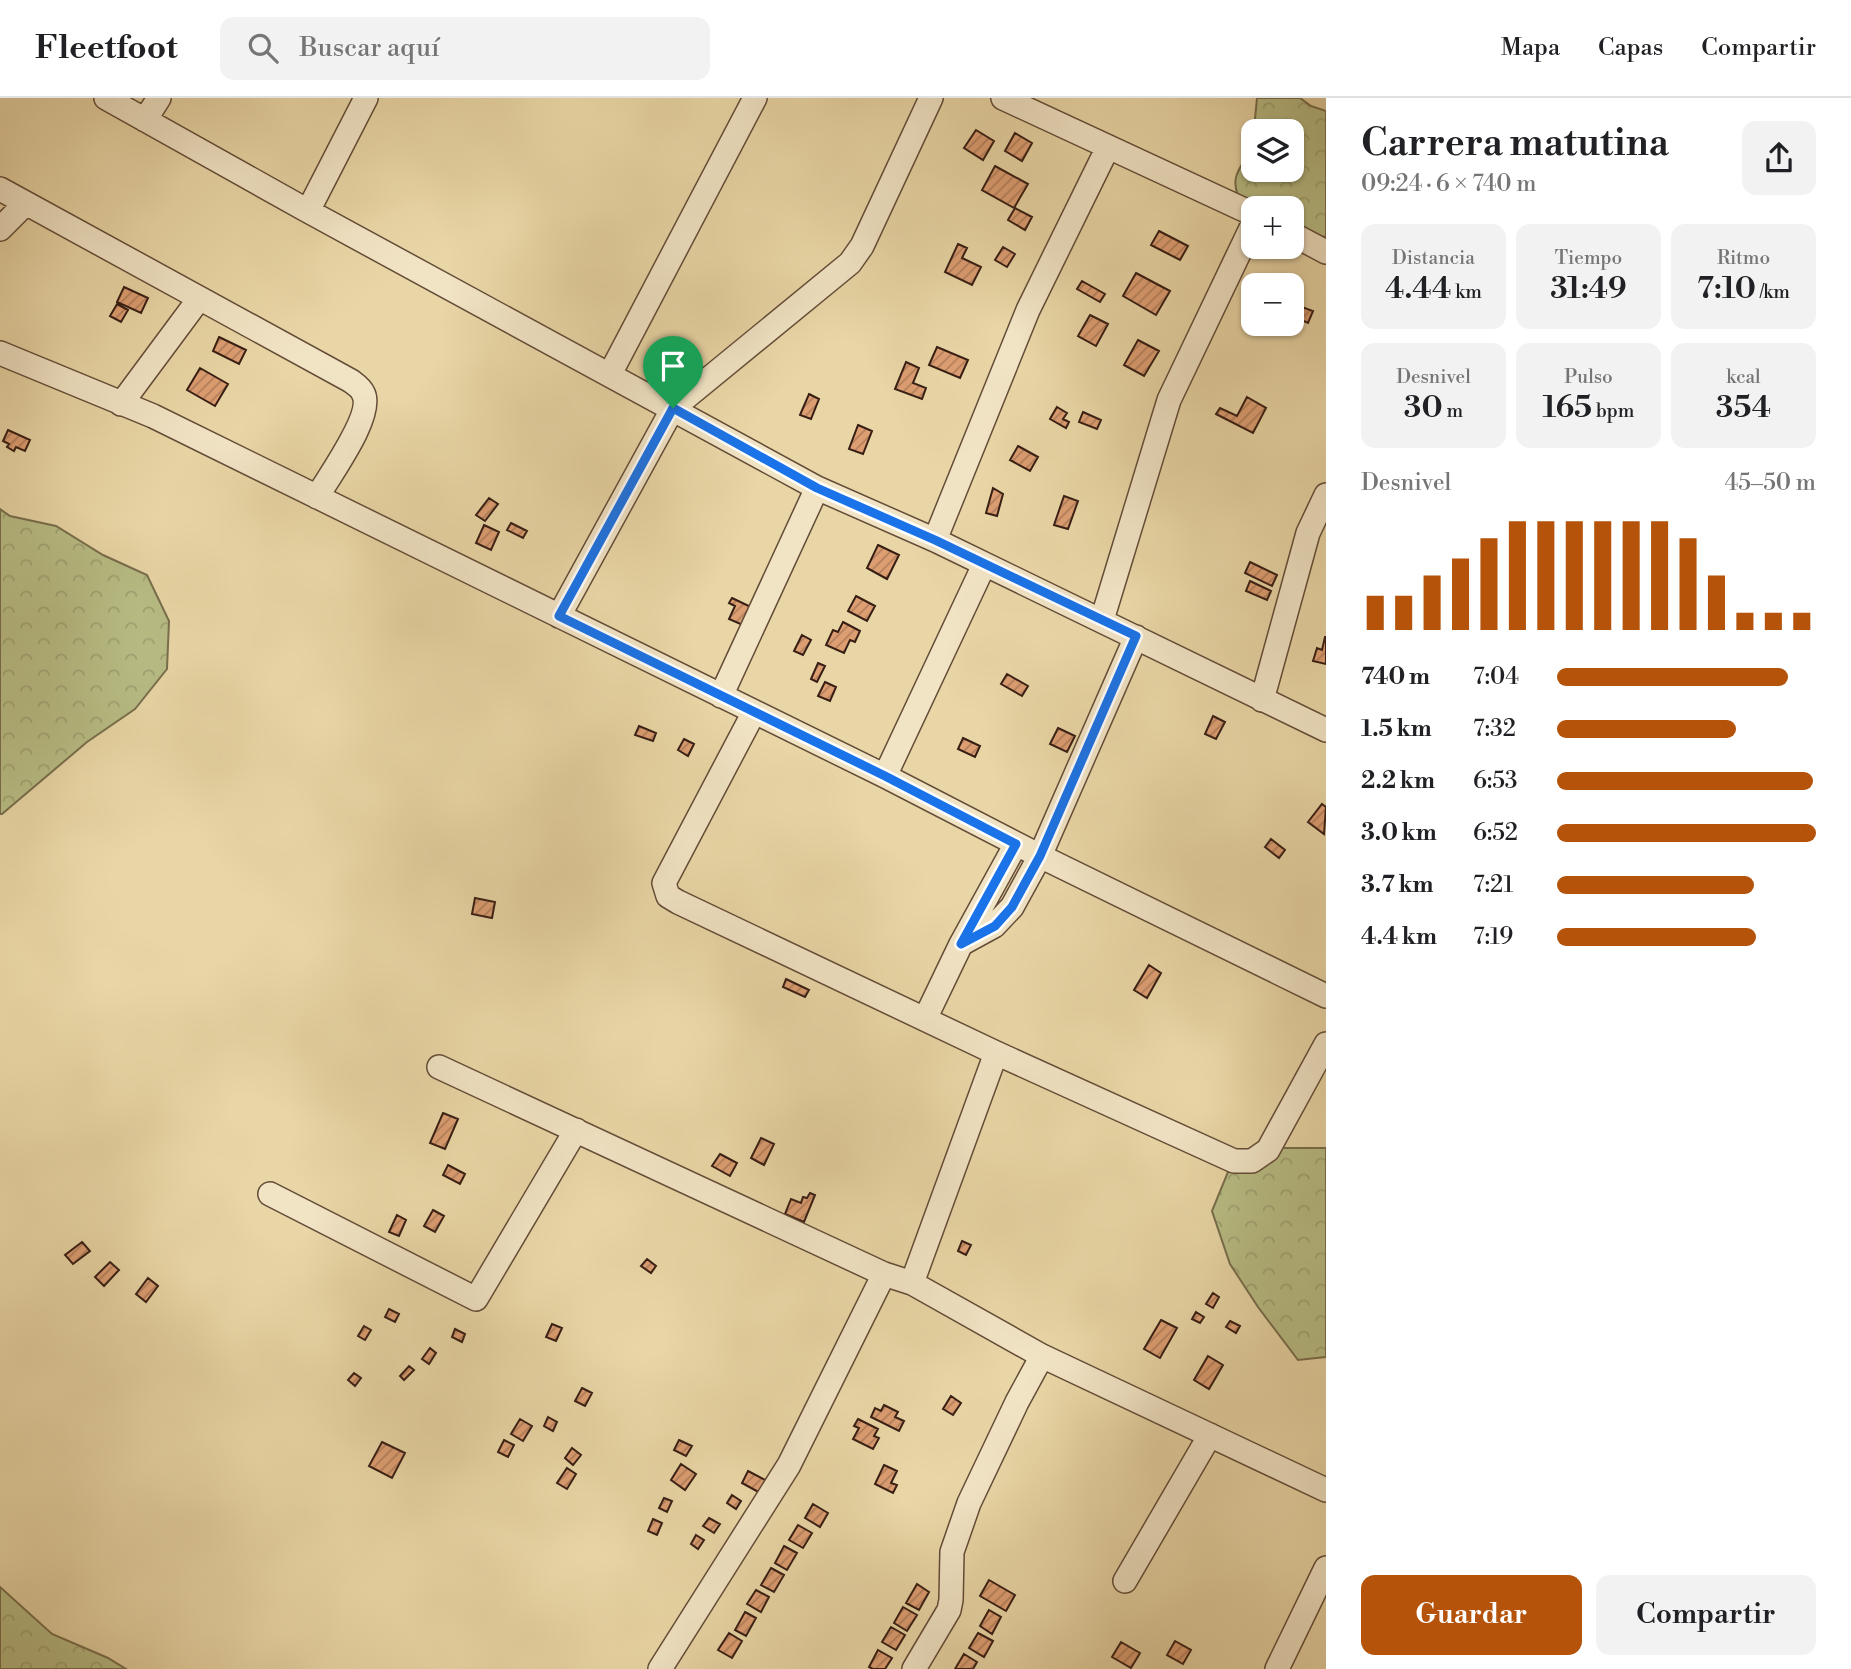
<!DOCTYPE html>
<html lang="es">
<head>
<meta charset="utf-8">
<style>
	body { margin:0; font-family:"Libre Bodoni",serif; background:#f2f2f2; color:#202124; height:100vh; display:flex; flex-direction:column; font-size:26px; white-space:nowrap }
	* { box-sizing:border-box; margin:0 }
	p { font-size:23px; color:#757577 }
	.icon { flex:none; width:38px; height:38px; fill:none; stroke:currentColor; stroke-width:2; stroke-linecap:round; stroke-linejoin:round }
	.map { position:relative; flex:1; overflow:hidden }
	.panel { display:flex; flex-direction:column; background:#fff; width:525px }
	.panel>* { flex:none }
	.fabs { position:absolute; left:1241px; top:21px; display:grid; gap:14px }
	.fabs a { display:grid; place-items:center; width:63px; height:63px; border-radius:14px; background:#fff; box-shadow:0 2px 5px #0004; font-size:35px }
	.pin { position:absolute; display:grid; place-items:center; width:60px; height:60px; color:#fff; margin:-72px -30px; border-radius:50% 50% 50% 0; rotate:-45deg; box-shadow:0 0 7px #0007 }
	.pin .icon { rotate:45deg }
	.round { display:grid; place-items:center; flex:none; width:74px; height:74px; border-radius:14px; background:#f2f2f2 }
	.summary { display:flex; align-items:center; justify-content:space-between; height:119px; padding:0 35px }
	h1 { font-size:38px; font-weight:600; line-height:52px }
	.figures { display:grid; grid-template-columns:repeat(3,1fr); gap:10px; height:119px; padding:7px 35px }
	.figures div { display:grid; align-content:center; border-radius:14px; background:#f2f2f2; text-align:center }
	.figures b { font-size:30px; font-weight:600 }
	.figures small { font-size:19px; font-weight:400 }
	.figures p { font-size:19px }
	.chart { height:196px; padding:14px 35px }
	.chart p { display:flex; justify-content:space-between }
	.chart svg { width:100%; height:126px; margin-top:7px; stroke:#b45309; stroke-width:6 }
	.action { display:flex; gap:14px; margin-top:auto; padding:14px 35px }
	.action a { flex:1; height:80px; border-radius:14px; background:#b45309; color:#fff; font-size:28px; font-weight:600; line-height:80px; text-align:center }
	.action a+a { background:#f2f2f2; color:#202124 }
	ul { padding:0 35px; list-style:none; font-size:23px }
	li { display:grid; grid-template-columns:112px 84px 1fr; align-items:center; height:52px }
	li i { height:18px; border-radius:9px; background:#b45309 }
	header { display:flex; align-items:center; gap:42px; box-sizing:border-box; height:98px; padding:0 35px; background:#fff; border-bottom:2px solid #e0e0e0 }
	header strong { font-size:33px }
	nav { display:flex; gap:38px; margin-inline-start:auto; font-size:24px }
	.search { width:490px; height:63px; background:#f2f2f2; display:flex; align-items:center; gap:18px; box-sizing:border-box; padding:0 24px; border-radius:14px; color:#757577; font-size:26px }
	main { display:flex; flex:1; min-height:0 }
	.map>svg:first-child { display:block }
	.forest { fill:url(#forest-crowns); stroke:#786e4c; stroke-width:2 }
	.building { fill:url(#building-hatch); stroke:#371e14; stroke-width:2 }
	.lines { fill:none; stroke-linecap:round; stroke-linejoin:round }
	.minor-casing { stroke:#644c38; stroke-width:26 }
	.minor { stroke:#f1e4c5; stroke-width:23 }
	.route-casing { stroke:#fff; stroke-width:14 }
	.route { stroke:#1a73e8; stroke-width:9 }
</style>
</head>
<body>
<header>
<strong>Fleetfoot</strong>
<div class="search"><svg class="icon" aria-label="search" viewBox="0 0 24 24"><circle cx="10" cy="10" r="6"/><path d="M15 15l6 6"/></svg>Buscar aquí</div>
<nav><a>Mapa</a><a>Capas</a><a>Compartir</a></nav>
</header>
<main>
<div class="map">
<svg width="1326" height="1571" viewBox="0 0 1326 1571">
	<defs>
		<pattern id="forest-crowns" width="20" height="18" patternUnits="userSpaceOnUse" patternTransform="scale(1.75)"><rect width="20" height="18" fill="#b8bd85"/><path d="M2 6a3 3 0 1 1 6 0M12 15a3 3 0 1 1 6 0" fill="none" stroke="#9fa272"/></pattern>
		<pattern id="building-hatch" width="6" height="6" patternUnits="userSpaceOnUse" patternTransform="scale(1.75)"><rect width="6" height="6" fill="#dd9e72"/><path d="M-1 1l2-2M0 6l6-6M5 7l2-2" fill="none" stroke="#b4805c"/></pattern>
	</defs>
	<rect width="100%" height="100%" fill="#e9d6a6"/>
	<filter id="stains"><feTurbulence type="fractalNoise" baseFrequency=".00286" numOctaves="4"/><feColorMatrix values="0 0 0 0 .2 0 0 0 0 .09 0 0 0 0 .02 0 0 0 .5 -.17"/></filter>
	<radialGradient id="worn" r=".72"><stop offset=".6" stop-color="#630" stop-opacity="0"/><stop offset="1" stop-color="#630" stop-opacity=".3"/></radialGradient>
	<path class="forest" d="M 1257,0 L 1300,0 L 1311,8 L 1326,13 L 1326,139 L 1292,134 L 1292,110 L 1253,110 L 1247,120 C 1232,85 1229,82 1253,51 L 1253,72 L 1292,72 L 1292,33 L 1258,33 L 1255,21 Z
		M 0,411 L 10,418 L 56,428 L 103,457 L 147,477 L 169,523 L 167,571 L 135,611 L 87,644 L 2,716 L 0,716 Z
		M 1281,1050 L 1326,1050 L 1326,1259 L 1298,1262 L 1258,1209 L 1230,1166 L 1212,1113 L 1232,1064 Z
		M 0,1489 L 52,1536 L 108,1560 L 126,1571 L 0,1571 Z"/>
	<path class="building" d="M 976,32 L 994,43 L 983,62 L 964,50 Z
		M 1015,35 L 1032,45 L 1022,63 L 1005,53 Z
		M 995,68 L 1028,86 L 1014,110 L 982,92 Z
		M 1015,110 L 1032,119 L 1025,132 L 1008,122 Z
		M 1159,133 L 1188,148 L 1180,162 L 1151,147 Z
		M 958,146 L 967,150 L 962,160 L 981,169 L 972,187 L 945,174 Z
		M 1003,149 L 1015,156 L 1007,169 L 995,162 Z
		M 1136,175 L 1170,193 L 1156,217 L 1123,198 Z
		M 1082,183 L 1105,196 L 1100,204 L 1077,191 Z
		M 124,189 L 148,200 L 141,215 L 117,204 Z
		M 117,206 L 128,212 L 121,224 L 110,218 Z
		M 1299,208 L 1313,213 L 1308,225 L 1297,220 Z
		M 1090,217 L 1108,226 L 1096,248 L 1078,238 Z
		M 219,239 L 246,252 L 239,266 L 213,253 Z
		M 1138,242 L 1159,253 L 1144,278 L 1124,267 Z
		M 937,249 L 968,262 L 960,280 L 929,267 Z
		M 906,264 L 919,270 L 913,285 L 926,290 L 922,301 L 895,291 Z
		M 200,270 L 228,286 L 215,308 L 187,292 Z
		M 809,296 L 819,301 L 811,321 L 800,317 Z
		M 1247,299 L 1266,310 L 1253,335 L 1216,316 L 1220,310 L 1237,318 Z
		M 1057,309 L 1067,315 L 1063,321 L 1069,324 L 1066,330 L 1050,321 Z
		M 1083,314 L 1101,322 L 1097,331 L 1079,324 Z
		M 858,327 L 872,333 L 863,356 L 849,351 Z
		M 8,332 L 30,342 L 25,353 L 16,349 L 14,353 L 7,349 L 9,346 L 3,343 Z
		M 1018,348 L 1038,359 L 1030,373 L 1010,362 Z
		M 993,390 L 1003,396 L 997,418 L 986,415 Z
		M 1064,398 L 1078,403 L 1068,431 L 1054,427 Z
		M 489,400 L 498,406 L 485,423 L 476,417 Z
		M 511,425 L 527,433 L 523,440 L 507,432 Z
		M 484,427 L 499,434 L 491,452 L 476,445 Z
		M 878,447 L 899,457 L 887,481 L 867,470 Z
		M 1250,464 L 1277,477 L 1272,488 L 1245,475 Z
		M 1250,483 L 1271,493 L 1267,502 L 1246,493 Z
		M 856,498 L 875,508 L 867,523 L 848,513 Z
		M 732,500 L 753,510 L 745,528 L 729,521 L 735,508 L 729,505 Z
		M 843,524 L 860,533 L 855,544 L 850,542 L 844,555 L 826,547 L 833,532 L 838,534 Z
		M 802,537 L 811,542 L 803,557 L 794,553 Z
		M 1325,539 L 1326,539 L 1326,566 L 1313,563 L 1317,550 L 1322,552 Z
		M 818,565 L 825,568 L 817,584 L 811,581 Z
		M 1007,576 L 1028,588 L 1022,598 L 1001,586 Z
		M 825,584 L 836,589 L 830,603 L 818,598 Z
		M 1213,618 L 1225,624 L 1216,641 L 1205,636 Z
		M 639,628 L 656,635 L 653,643 L 635,637 Z
		M 1058,630 L 1075,638 L 1067,654 L 1050,646 Z
		M 963,640 L 980,648 L 975,659 L 958,651 Z
		M 684,641 L 694,646 L 688,658 L 678,652 Z
		M 1322,706 L 1326,709 L 1324,736 L 1308,724 Z
		M 1271,741 L 1285,752 L 1279,760 L 1265,749 Z
		M 475,800 L 495,804 L 492,820 L 472,816 Z
		M 1149,867 L 1161,875 L 1147,900 L 1134,892 Z
		M 786,881 L 809,892 L 805,899 L 783,889 Z
		M 443,1015 L 458,1021 L 445,1051 L 430,1045 Z
		M 761,1040 L 774,1046 L 764,1067 L 751,1060 Z
		M 720,1056 L 737,1065 L 730,1078 L 712,1068 Z
		M 448,1067 L 465,1076 L 460,1086 L 443,1077 Z
		M 810,1095 L 815,1097 L 804,1124 L 785,1116 L 791,1101 L 801,1105 L 803,1099 L 807,1100 Z
		M 433,1112 L 444,1118 L 435,1134 L 424,1128 Z
		M 397,1117 L 406,1122 L 399,1138 L 389,1134 Z
		M 962,1143 L 971,1147 L 966,1157 L 958,1153 Z
		M 82,1144 L 90,1153 L 73,1166 L 65,1157 Z
		M 647,1161 L 656,1168 L 651,1175 L 641,1168 Z
		M 110,1164 L 119,1172 L 104,1188 L 95,1179 Z
		M 148,1180 L 158,1188 L 146,1204 L 136,1196 Z
		M 1213,1195 L 1219,1199 L 1213,1210 L 1206,1206 Z
		M 389,1211 L 399,1216 L 395,1224 L 385,1219 Z
		M 1196,1214 L 1204,1219 L 1200,1225 L 1192,1221 Z
		M 1161,1222 L 1177,1230 L 1160,1260 L 1144,1251 Z
		M 1230,1223 L 1240,1228 L 1236,1235 L 1226,1229 Z
		M 552,1226 L 562,1230 L 556,1243 L 546,1239 Z
		M 364,1228 L 371,1232 L 365,1242 L 358,1238 Z
		M 455,1231 L 465,1236 L 462,1244 L 452,1239 Z
		M 430,1250 L 436,1255 L 429,1266 L 422,1261 Z
		M 1208,1258 L 1223,1267 L 1209,1291 L 1194,1282 Z
		M 409,1268 L 414,1272 L 404,1282 L 400,1278 Z
		M 354,1275 L 361,1280 L 355,1288 L 348,1282 Z
		M 582,1290 L 592,1295 L 585,1308 L 575,1303 Z
		M 951,1298 L 961,1305 L 953,1317 L 943,1311 Z
		M 884,1307 L 898,1314 L 895,1319 L 904,1323 L 899,1333 L 871,1319 L 875,1310 L 881,1313 Z
		M 548,1319 L 557,1324 L 553,1333 L 544,1328 Z
		M 520,1321 L 532,1328 L 523,1343 L 511,1336 Z
		M 858,1321 L 878,1331 L 874,1338 L 879,1340 L 873,1351 L 853,1341 L 859,1330 L 854,1328 Z
		M 504,1342 L 514,1347 L 508,1359 L 498,1354 Z
		M 679,1342 L 692,1348 L 686,1358 L 674,1352 Z
		M 382,1344 L 405,1355 L 392,1380 L 369,1368 Z
		M 572,1350 L 581,1357 L 573,1367 L 565,1360 Z
		M 681,1366 L 696,1376 L 685,1392 L 671,1382 Z
		M 884,1367 L 897,1373 L 891,1385 L 897,1387 L 893,1395 L 875,1386 Z
		M 567,1370 L 576,1376 L 567,1391 L 557,1385 Z
		M 748,1373 L 771,1385 L 764,1397 L 742,1385 Z
		M 732,1397 L 741,1403 L 736,1411 L 727,1405 Z
		M 664,1400 L 672,1403 L 667,1414 L 659,1410 Z
		M 813,1406 L 828,1415 L 820,1429 L 805,1420 Z
		M 709,1420 L 720,1426 L 714,1435 L 703,1428 Z
		M 653,1421 L 662,1425 L 657,1437 L 648,1433 Z
		M 798,1427 L 812,1435 L 803,1450 L 789,1442 Z
		M 696,1437 L 704,1442 L 698,1451 L 691,1446 Z
		M 784,1448 L 797,1455 L 787,1472 L 775,1465 Z
		M 771,1470 L 784,1477 L 774,1494 L 761,1487 Z
		M 989,1482 L 1015,1497 L 1006,1513 L 980,1498 Z
		M 917,1486 L 929,1494 L 919,1512 L 906,1505 Z
		M 756,1492 L 769,1499 L 761,1514 L 747,1506 Z
		M 903,1509 L 917,1517 L 907,1533 L 894,1525 Z
		M 989,1512 L 1001,1519 L 992,1536 L 980,1528 Z
		M 745,1514 L 756,1520 L 746,1538 L 735,1532 Z
		M 891,1529 L 905,1537 L 896,1552 L 882,1544 Z
		M 729,1535 L 742,1543 L 732,1560 L 718,1552 Z
		M 978,1535 L 993,1543 L 984,1559 L 969,1550 Z
		M 1175,1543 L 1191,1552 L 1183,1566 L 1167,1557 Z
		M 1121,1544 L 1140,1555 L 1131,1570 L 1112,1559 Z
		M 878,1552 L 892,1560 L 885,1571 L 873,1571 L 869,1569 Z
		M 964,1556 L 977,1564 L 973,1571 L 955,1571 Z"/>
	<g class="lines">
		<g class="minor-casing">
			<path id="minor" d="M 106,0 L 308,113 L 817,390 L 935,442 L 1326,632
				M 1003,0 L 1253,116
				M 145,22 L 159,0
				M 0,91 L 351,283 C 355,286 361,290 363,295 C 375,316 329,378 317,399
				M 308,113 L 366,0
				M 0,131 L 25,106
				M 1292,136 L 1326,154
				M 0,255 L 153,318 L 885,678 L 1040,758 L 1326,898
				M 610,276 L 755,0
				M 121,306 L 199,201
				M 935,442 L 1028,212 L 1108,49
				M 559,518 L 673,310 L 850,165 L 862,148 L 931,0
				M 1102,522 L 1169,302 L 1253,126
				M 721,598 L 817,390
				M 1262,602 L 1308,435 L 1326,397
				M 754,614 L 664,785 L 668,798 L 678,804 L 996,955 L 1234,1063 L 1252,1063 L 1268,1052 L 1326,946
				M 885,678 L 984,467
				M 961,846 L 994,828 L 1012,809 L 1040,758 L 1136,539
				M 925,921 L 961,846 L 1016,746
				M 439,969 L 884,1176 L 912,1185 L 1042,1258 L 1326,1392
				M 270,1096 L 476,1201 L 576,1032
				M 912,1185 L 996,955
				M 1125,1483 L 1210,1337
				M 660,1571 L 789,1367 L 884,1176
				M 914,1571 L 949,1512 L 951,1502 L 952,1454 L 969,1405 L 1017,1304 L 1042,1258
				M 1277,1571 L 1326,1470"/>
		</g>
		<use href="#minor" class="minor"/>
	</g>
	<g class="lines">
		<g class="route-casing">
			<path id="route" d="M 673,310 L 817,390 L 935,442 L 1136,538 L 1040,758 L 1012,809 L 995,828 L 961,846 L 1016,746 L 885,678 L 559,518 Z"/>
		</g>
		<use href="#route" class="route"/>
	</g>
	<rect width="100%" height="100%" filter="url(#stains)"/>
	<rect width="100%" height="100%" fill="url(#worn)"/>
</svg>
<div class="fabs">
<a><svg class="icon" aria-label="layers" viewBox="0 0 24 24"><path d="M12 4l9 5-9 5-9-5zM3 14l9 5 9-5"/></svg></a>
<a>+</a>
<a>−</a>
</div>
<div class="pin" style="left:673px;top:310px;background:#1e9e55"><svg class="icon" aria-label="arrive" viewBox="0 0 24 24"><path d="M6 21V4h12l-3 4 3 4H6"/></svg></div>
</div>
<section class="panel">
<div class="summary"><div><h1>Carrera matutina</h1><p>09:24 · 6 × 740 m</p></div><a class="round"><svg class="icon" aria-label="share" viewBox="0 0 24 24"><path d="M12 15V3M7 8l5-5 5 5M5 13v7h14v-7"/></svg></a></div>
<div class="figures">
<div><p>Distancia</p><b>4.44<small> km</small></b></div>
<div><p>Tiempo</p><b>31:49</b></div>
<div><p>Ritmo</p><b>7:10<small> /km</small></b></div>
</div>
<div class="figures">
<div><p>Desnivel</p><b>30<small> m</small></b></div>
<div><p>Pulso</p><b>165<small> bpm</small></b></div>
<div><p>kcal</p><b>354</b></div>
</div>
<div class="chart"><p><span>Desnivel</span>45–50 m</p>
<svg viewBox="0 0 160 44" preserveAspectRatio="none"><path d="M5 44V32M15 44V32M25 44V25M35 44V19M45 44V12M55 44V6M65 44V6M75 44V6M85 44V6M95 44V6M105 44V6M115 44V12M125 44V25M135 44V38M145 44V38M155 44V38"/></svg>
</div>
<ul>
<li><b>740 m</b>7:04<i style="width:89%"></i></li>
<li><b>1.5 km</b>7:32<i style="width:69%"></i></li>
<li><b>2.2 km</b>6:53<i style="width:99%"></i></li>
<li><b>3.0 km</b>6:52<i style="width:100%"></i></li>
<li><b>3.7 km</b>7:21<i style="width:76%"></i></li>
<li><b>4.4 km</b>7:19<i style="width:77%"></i></li>
</ul>
<div class="action"><a>Guardar</a><a>Compartir</a></div>
</section>
</main>
</body>
</html>
